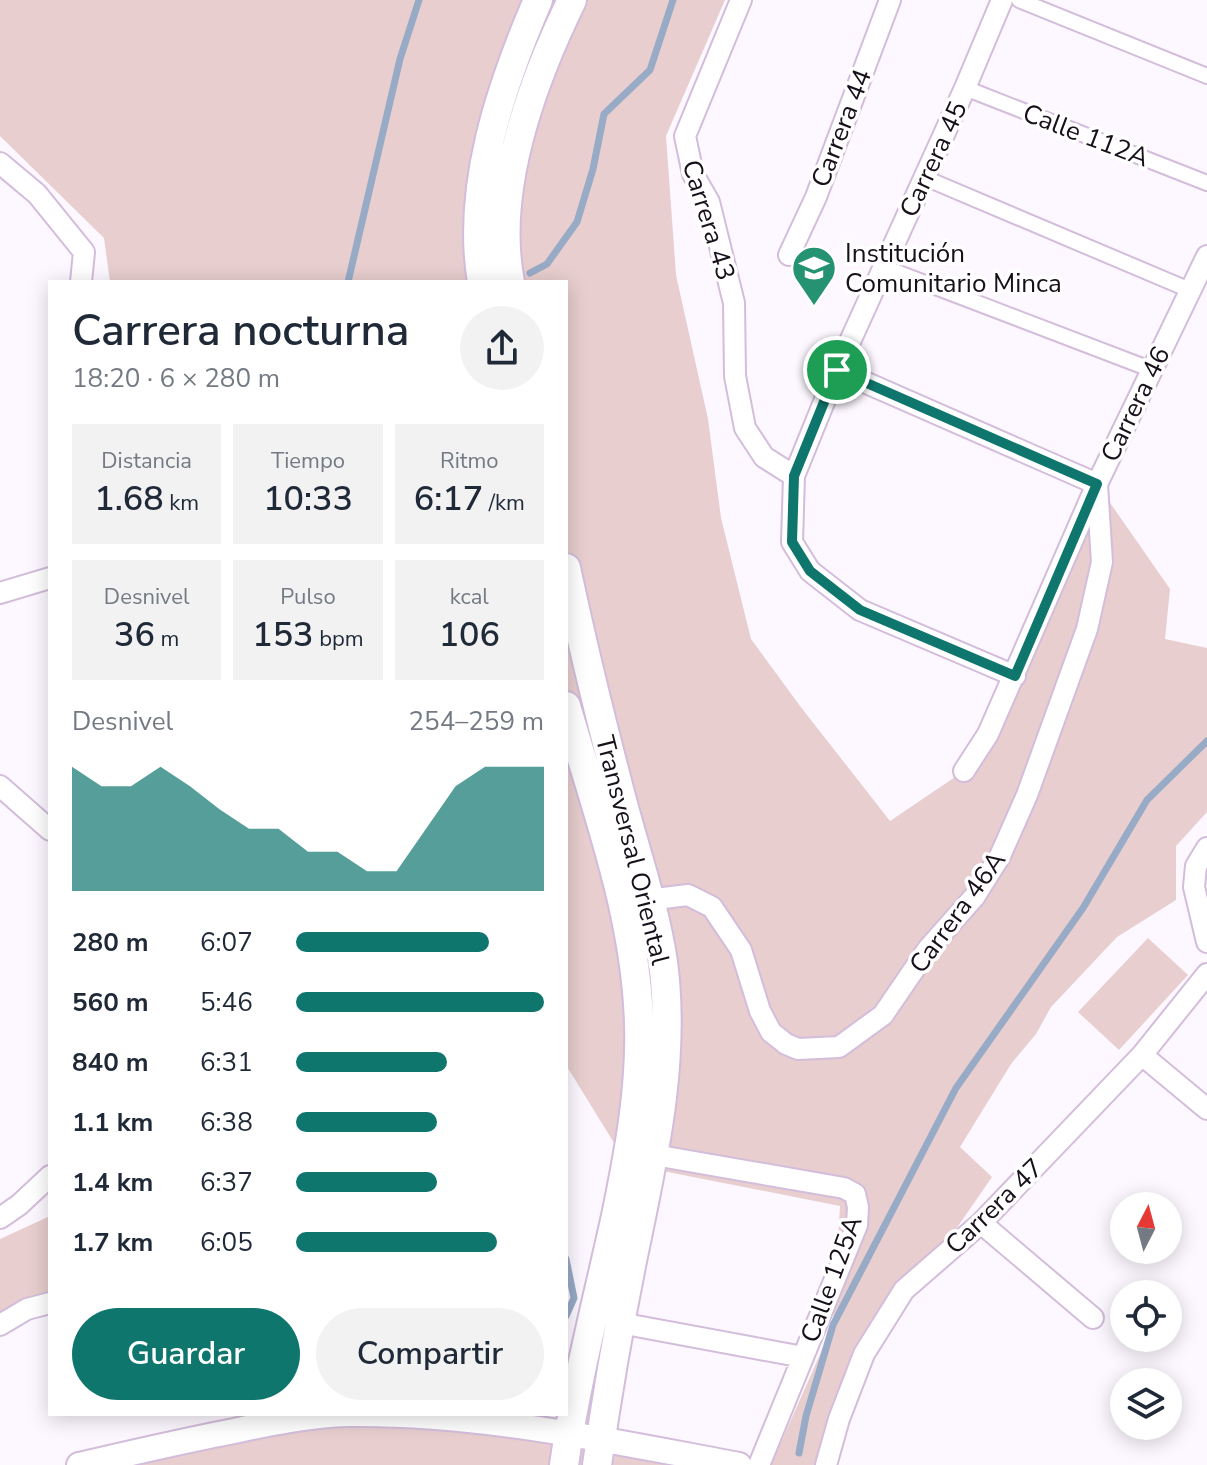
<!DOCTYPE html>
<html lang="es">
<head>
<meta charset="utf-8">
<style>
	body { margin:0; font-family:"Nunito Sans",sans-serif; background:#f2f2f3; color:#1f2937; height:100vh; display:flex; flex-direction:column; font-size:30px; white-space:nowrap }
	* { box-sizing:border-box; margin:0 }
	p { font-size:26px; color:#747a83 }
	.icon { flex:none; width:44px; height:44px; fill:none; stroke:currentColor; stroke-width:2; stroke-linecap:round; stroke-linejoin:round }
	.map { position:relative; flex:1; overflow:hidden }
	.panel { position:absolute; left:48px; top:280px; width:520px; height:1136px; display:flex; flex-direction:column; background:#fff; border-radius:0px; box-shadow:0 4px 20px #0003 }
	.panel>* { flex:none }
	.needle { width:52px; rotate:6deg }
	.tools { position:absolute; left:1110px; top:1192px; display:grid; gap:16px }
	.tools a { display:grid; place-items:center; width:72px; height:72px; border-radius:50%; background:#fff; box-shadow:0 4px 20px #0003; font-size:40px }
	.pin { position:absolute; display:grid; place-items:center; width:68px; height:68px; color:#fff; margin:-34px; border:4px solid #fff; border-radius:50%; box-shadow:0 2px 8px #0007 }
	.round { display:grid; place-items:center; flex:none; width:84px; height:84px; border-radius:42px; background:#f2f2f3 }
	.summary { display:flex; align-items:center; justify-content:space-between; height:136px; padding:0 24px }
	h1 { font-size:44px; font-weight:600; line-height:60px }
	.metrics { display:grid; grid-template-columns:repeat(3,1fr); gap:12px; height:136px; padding:8px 24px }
	.metrics div { display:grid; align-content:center; border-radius:0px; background:#f2f2f3; text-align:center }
	.metrics b { font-size:34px; font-weight:600 }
	.metrics small { font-size:22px; font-weight:400 }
	.metrics p { font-size:22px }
	.chart { height:224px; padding:16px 24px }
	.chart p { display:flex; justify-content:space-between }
	.chart svg { width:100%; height:144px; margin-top:8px; fill:#0f766e; opacity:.7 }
	.action { display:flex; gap:16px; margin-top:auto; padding:16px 24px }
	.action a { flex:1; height:92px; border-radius:48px; background:#0f766e; color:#fff; font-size:32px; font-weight:600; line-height:92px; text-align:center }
	.action a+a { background:#f2f2f3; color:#1f2937 }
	ul { padding:0 24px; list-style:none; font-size:26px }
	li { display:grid; grid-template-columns:128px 96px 1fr; align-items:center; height:60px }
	li i { height:20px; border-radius:10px; background:#0f766e }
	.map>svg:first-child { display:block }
	.green { fill:#e8cece }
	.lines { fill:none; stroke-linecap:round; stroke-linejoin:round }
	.stream { stroke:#97abc7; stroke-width:7 }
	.pedestrian-casing { stroke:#d3bddb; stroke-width:18 }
	.minor-casing { stroke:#d3bddb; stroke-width:24 }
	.tertiary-casing { stroke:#d3bddb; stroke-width:28 }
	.secondary-casing { stroke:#d3bddb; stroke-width:32 }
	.pedestrian { stroke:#fff; stroke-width:14 }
	.minor { stroke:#fff; stroke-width:20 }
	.tertiary { stroke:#fff; stroke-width:24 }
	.secondary { stroke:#fff; stroke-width:28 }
	.route-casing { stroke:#fff; stroke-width:16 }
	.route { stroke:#0f766e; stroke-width:10 }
	.labels { text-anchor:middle; stroke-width:7; stroke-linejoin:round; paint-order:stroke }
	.street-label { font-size:26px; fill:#170f1a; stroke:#fff }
	.poi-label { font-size:26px; fill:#170f1a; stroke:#fff; text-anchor:start }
</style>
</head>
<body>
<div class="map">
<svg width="1207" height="1465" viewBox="0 0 1207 1465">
	<rect width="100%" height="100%" fill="#fdf8ff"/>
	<path class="green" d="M 0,0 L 725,0 L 666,136 L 676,275 L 708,419 L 721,518 L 751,639 L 800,706 L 890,821 L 964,771 L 1097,484 L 1170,589 L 1165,639 L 1207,648 L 1207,812 L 1176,846 L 1176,900 L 1117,937 L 1051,1007 L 1036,1034 L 1011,1064 L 960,1147 L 992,1177 L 929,1268 L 864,1354 L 826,1465 L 771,1465 L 833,1325 L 840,1206 L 627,1164 L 566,1065 L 566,282 L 110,282 L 104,238 L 0,136 Z
		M 1148,938 L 1188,975 L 1119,1050 L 1078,1012 Z
		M 50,1216 L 50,1303 L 0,1325 L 0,1239 Z
		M 347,1414 L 739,1465 L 79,1465 Z"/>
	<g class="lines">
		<path class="stream" d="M 530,273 L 547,264 L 577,222 L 593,169 L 604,114 L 650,70 L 673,0
			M 348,282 L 400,59 L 419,0
			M 566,1259 L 574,1298 L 566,1316
			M 799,1453 L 806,1416 L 833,1325 L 956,1088 L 1083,908 L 1147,800 L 1207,741"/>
		<g class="pedestrian-casing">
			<path id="pedestrian" d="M 1019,0 L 1207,76
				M 965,88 L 1207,183
				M 925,178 L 1192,291
				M 883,267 L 1150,369"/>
		</g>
		<g class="minor-casing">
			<path id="minor" d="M 741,0 L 685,136 L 693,174 L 709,202 L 734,303 L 735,376 L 745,428 L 764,457 L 794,476
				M 1002,0 L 965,88 L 837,370 L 794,476 L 792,542 L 810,571 L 860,610 L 1015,676
				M 0,163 L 37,194 L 84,252 L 81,282
				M 789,255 L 816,197 L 890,0
				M 837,370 L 1097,484
				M 0,593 L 50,578
				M 964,771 L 988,734 L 1097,484 L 1207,256
				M 0,786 L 50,830
				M 1207,848 L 1196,866 L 1194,887 L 1207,942
				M 639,901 L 688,895 L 712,907 L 741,950 L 760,1011 L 771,1032 L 786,1044 L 798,1049 L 839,1047 L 883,1015 L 928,949 L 975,896 L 1000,856 L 1027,795 L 1087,629 L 1102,562 L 1097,484
				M 1142,1055 L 1207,1109
				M 654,1155 L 844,1188 L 855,1194 L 858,1207 L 857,1225 L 759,1465
				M 0,1218 L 19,1205 L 50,1176
				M 981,1223 L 1093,1318
				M 620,1323 L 803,1357
				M 0,1325 L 27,1309 L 50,1303
				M 826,1465 L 839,1419 L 864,1354 L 904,1290 L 981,1223 L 1142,1055 L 1207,974"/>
		</g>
		<g class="tertiary-casing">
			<path id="tertiary" d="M 79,1465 C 131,1453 182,1441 234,1431 C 271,1423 310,1415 348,1414 C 479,1412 611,1441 739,1465"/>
		</g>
		<g class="secondary-casing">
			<path id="secondary" d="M 482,282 C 466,187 501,86 538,0
				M 510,282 C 492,190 532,82 572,0
				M 566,568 C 583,648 602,725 623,804 C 637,856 655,909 663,962 C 676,1061 653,1160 633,1256 C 619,1325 607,1395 597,1465
				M 564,1465 C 576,1381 598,1298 616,1216 C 629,1153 641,1088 639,1024 C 636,914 596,810 566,706"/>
		</g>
		<use href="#pedestrian" class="pedestrian"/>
		<use href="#minor" class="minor"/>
		<use href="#tertiary" class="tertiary"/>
		<use href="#secondary" class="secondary"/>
	</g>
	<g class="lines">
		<g class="route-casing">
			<path id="route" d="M 837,370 L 1097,484 L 1015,676 L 860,610 L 810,571 L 792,542 L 794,476 Z"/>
		</g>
		<use href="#route" class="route"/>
	</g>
	<defs>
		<g id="school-pin" transform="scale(2.3)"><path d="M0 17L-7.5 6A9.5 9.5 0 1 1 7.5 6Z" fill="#259271" stroke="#fff"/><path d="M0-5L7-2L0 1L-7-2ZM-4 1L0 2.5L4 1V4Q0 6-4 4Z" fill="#fff"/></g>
	</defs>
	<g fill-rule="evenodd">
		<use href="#school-pin" x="814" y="268"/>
	</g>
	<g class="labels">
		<g class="street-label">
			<text transform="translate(841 128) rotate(-69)" y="9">Carrera 44</text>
			<text transform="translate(1086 135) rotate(21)" y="9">Calle 112A</text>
			<text transform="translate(933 159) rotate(-65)" y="9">Carrera 45</text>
			<text transform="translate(709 220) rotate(73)" y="9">Carrera 43</text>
			<text transform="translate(1135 404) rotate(-64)" y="9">Carrera 46</text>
			<text transform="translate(633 850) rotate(76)" y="9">Transversal Oriental</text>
			<text transform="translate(957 912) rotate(-54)" y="9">Carrera 46A</text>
			<text transform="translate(994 1206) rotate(-44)" y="9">Carrera 47</text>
			<text transform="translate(831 1279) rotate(-70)" y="9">Calle 125A</text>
		</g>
		<g class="poi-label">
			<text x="845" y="262">Institución<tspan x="845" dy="30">Comunitario Minca</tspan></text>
		</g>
	</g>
</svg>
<div class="tools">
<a><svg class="needle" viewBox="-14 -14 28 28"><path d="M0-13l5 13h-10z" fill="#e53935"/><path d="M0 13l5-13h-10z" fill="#747a83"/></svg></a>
<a><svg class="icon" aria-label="locate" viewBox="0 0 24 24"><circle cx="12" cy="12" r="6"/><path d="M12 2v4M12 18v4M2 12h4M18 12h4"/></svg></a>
<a><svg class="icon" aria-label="layers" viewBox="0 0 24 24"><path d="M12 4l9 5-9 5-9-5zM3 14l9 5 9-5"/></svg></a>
</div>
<div class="pin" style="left:837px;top:370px;background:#1e9e55"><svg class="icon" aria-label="arrive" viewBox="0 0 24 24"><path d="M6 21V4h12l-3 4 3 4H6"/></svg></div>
<section class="panel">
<div class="summary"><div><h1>Carrera nocturna</h1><p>18:20 · 6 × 280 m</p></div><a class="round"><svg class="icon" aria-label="share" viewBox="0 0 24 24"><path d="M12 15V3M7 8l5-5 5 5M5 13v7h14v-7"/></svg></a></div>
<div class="metrics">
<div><p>Distancia</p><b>1.68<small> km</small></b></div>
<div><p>Tiempo</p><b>10:33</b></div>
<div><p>Ritmo</p><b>6:17<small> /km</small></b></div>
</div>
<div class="metrics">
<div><p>Desnivel</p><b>36<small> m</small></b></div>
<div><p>Pulso</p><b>153<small> bpm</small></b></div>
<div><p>kcal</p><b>106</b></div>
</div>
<div class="chart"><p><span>Desnivel</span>254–259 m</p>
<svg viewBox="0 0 160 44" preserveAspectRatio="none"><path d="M0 44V6L10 12L20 12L30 6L40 12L50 19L60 25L70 25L80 32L90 32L100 38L110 38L120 25L130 12L140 6L150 6L160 6V44z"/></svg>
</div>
<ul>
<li><b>280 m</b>6:07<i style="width:78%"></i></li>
<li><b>560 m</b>5:46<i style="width:100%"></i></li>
<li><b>840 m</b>6:31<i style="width:61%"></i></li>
<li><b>1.1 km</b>6:38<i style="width:57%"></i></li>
<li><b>1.4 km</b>6:37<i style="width:57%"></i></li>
<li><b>1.7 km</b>6:05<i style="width:81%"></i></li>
</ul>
<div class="action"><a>Guardar</a><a>Compartir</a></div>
</section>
</div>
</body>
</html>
